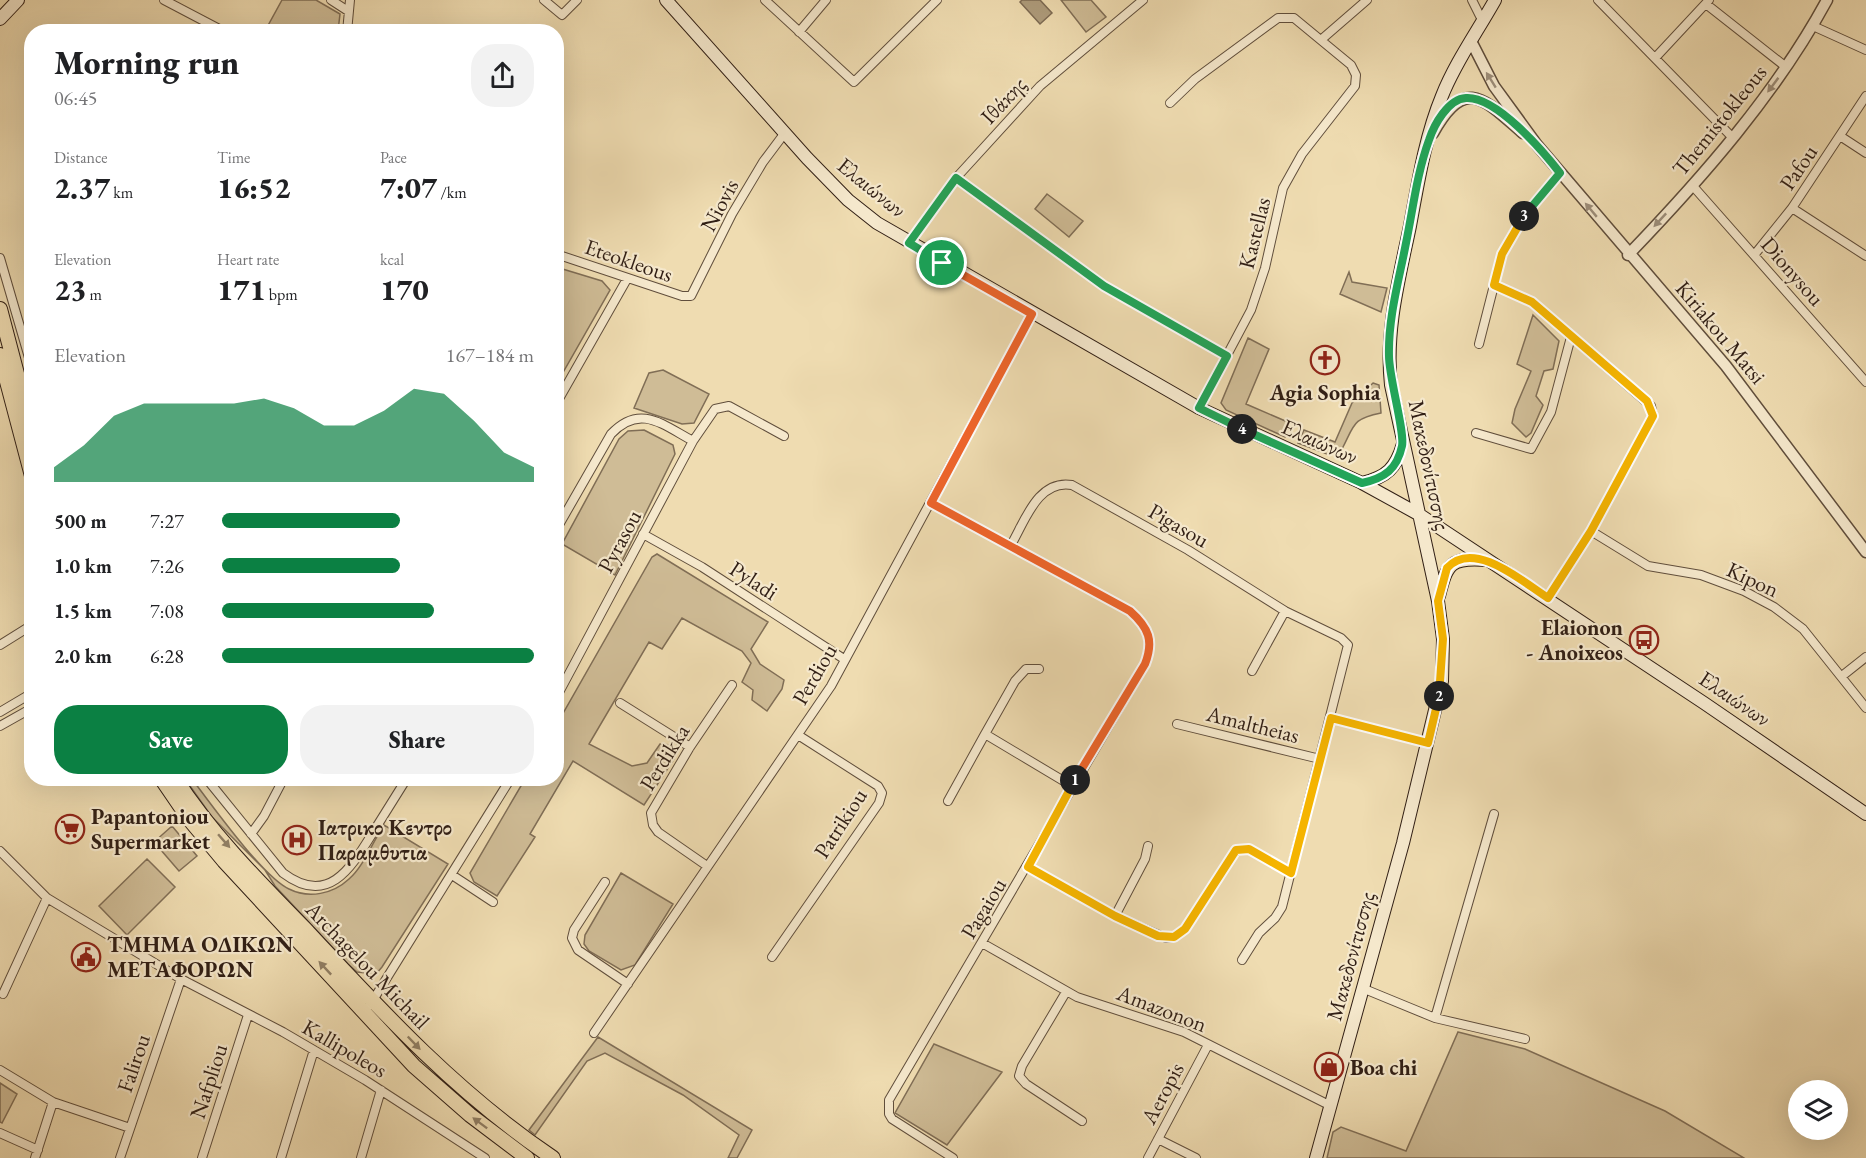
<!DOCTYPE html>
<html lang="en">
<head>
<meta charset="utf-8">
<style>
	body { margin:0; font-family:"EB Garamond",serif; background:#f2f2f2; color:#202124; height:100vh; display:flex; flex-direction:column; font-size:22px; white-space:nowrap }
	* { box-sizing:border-box; margin:0 }
	p { font-size:20px; color:#757577 }
	.icon { flex:none; width:33px; height:33px; fill:none; stroke:currentColor; stroke-width:2; stroke-linecap:round; stroke-linejoin:round }
	.map { position:relative; flex:1; overflow:hidden }
	.drawer { position:absolute; left:24px; top:24px; width:540px; height:762px; display:flex; flex-direction:column; background:#fff; border-radius:24px; box-shadow:0 6px 24px #0002 }
	.drawer>* { flex:none }
	.fabs { position:absolute; left:1788px; top:1080px; display:grid; gap:12px }
	.fabs a { display:grid; place-items:center; width:60px; height:60px; border-radius:50%; background:#fff; box-shadow:0 6px 24px #0002; font-size:30px }
	.pin { position:absolute; display:grid; place-items:center; width:51px; height:51px; color:#fff; margin:-26px; border:3px solid #fff; border-radius:50%; box-shadow:0 2px 6px #0007 }
	.km { position:absolute; width:30px; height:30px; margin:-15px; border-radius:50%; background:#222; color:#fff; font-size:16px; line-height:30px; text-align:center }
	.round { display:grid; place-items:center; flex:none; width:63px; height:63px; border-radius:24px; background:#f2f2f2 }
	.overview { display:flex; align-items:center; justify-content:space-between; height:102px; padding:0 30px }
	h1 { font-size:33px; font-weight:800; line-height:45px }
	.metrics { display:grid; grid-template-columns:repeat(3,1fr); gap:9px; height:102px; padding:6px 30px }
	.metrics div { display:grid; align-content:center }
	.metrics b { font-size:30px; font-weight:800 }
	.metrics small { font-size:16px; font-weight:400 }
	.metrics p { font-size:16px }
	.chart { height:168px; padding:12px 30px }
	.chart p { display:flex; justify-content:space-between }
	.chart svg { width:100%; height:108px; margin-top:6px; fill:#0b8043; opacity:.7 }
	.button { display:flex; gap:12px; margin-top:auto; padding:12px 30px }
	.button a { flex:1; height:69px; border-radius:24px; background:#0b8043; color:#fff; font-size:24px; font-weight:800; line-height:69px; text-align:center }
	.button a+a { background:#f2f2f2; color:#202124 }
	ul { padding:0 30px; list-style:none; font-size:20px }
	li { display:grid; grid-template-columns:96px 72px 1fr; align-items:center; height:45px }
	li i { height:15px; border-radius:8px; background:#0b8043 }
	.map>svg:first-child { display:block }
	.green { fill:#cfbc96; stroke:#806e56; stroke-width:1.5 }
	.water { fill:#ae9c7c; stroke:#7c6a53; stroke-width:1.5 }
	.lines { fill:none; stroke-linecap:round; stroke-linejoin:round }
	.minor-casing { stroke:#604e3c; stroke-width:10 }
	.tertiary-casing { stroke:#604e3c; stroke-width:13 }
	.secondary-casing { stroke:#311f15; stroke-width:14 }
	.primary-casing { stroke:#311f15; stroke-width:16 }
	.minor { stroke:#f5e8cc; stroke-width:8 }
	.tertiary { stroke:#f5e8cc; stroke-width:10 }
	.secondary { stroke:#f5e8cc; stroke-width:12 }
	.primary { stroke:#efdcb1; stroke-width:14 }
	.oneway { fill:#9d8e7a }
	.oneway2 { fill:#907e63 }
	.split-1-casing { stroke:#fff; stroke-width:12 }
	.split-2-casing { stroke:#fff; stroke-width:12 }
	.split-3-casing { stroke:#fff; stroke-width:12 }
	.split-4-casing { stroke:#fff; stroke-width:12 }
	.split-5-casing { stroke:#fff; stroke-width:12 }
	.split-1 { stroke:#f0652b; stroke-width:8 }
	.split-2 { stroke:#f5b400; stroke-width:8 }
	.split-3 { stroke:#f5b400; stroke-width:8 }
	.split-4 { stroke:#22a559; stroke-width:8 }
	.split-5 { stroke:#22a559; stroke-width:8 }
	.labels { text-anchor:middle; stroke-width:4.5; stroke-linejoin:round; paint-order:stroke }
	.street-label { font-size:22px; fill:#311f15; stroke:#f5e8cc }
	.poi-label { font-size:22px; font-weight:bold; fill:#311f15; stroke:#f5e8cc; text-anchor:start }
</style>
</head>
<body>
<div class="map">
<svg width="1866" height="1158" viewBox="0 0 1866 1158">
	<rect width="100%" height="100%" fill="#efdcb1"/>
	<filter id="stains"><feTurbulence type="fractalNoise" baseFrequency=".00333" numOctaves="4"/><feColorMatrix values="0 0 0 0 .2 0 0 0 0 .09 0 0 0 0 .02 0 0 0 .5 -.17"/></filter>
	<radialGradient id="worn" r=".72"><stop offset=".6" stop-color="#630" stop-opacity="0"/><stop offset="1" stop-color="#630" stop-opacity=".3"/></radialGradient>
	<path class="green" d="M 282,0 L 316,0 L 340,14 L 338,31 L 265,31 Z
		M 1061,0 L 1091,0 L 1106,17 L 1086,32 Z
		M 1047,194 L 1083,221 L 1069,237 L 1035,209 Z
		M 556,267 L 602,281 L 610,290 L 557,383 Z
		M 1349,272 L 1352,282 L 1387,288 L 1381,312 L 1340,294 Z
		M 1533,315 L 1559,341 L 1553,369 L 1544,371 L 1536,396 L 1543,405 L 1531,433 L 1526,437 L 1512,423 L 1515,409 L 1531,371 L 1517,364 Z
		M 1248,338 L 1269,349 L 1246,404 L 1290,423 L 1285,437 L 1226,410 L 1221,403 Z
		M 663,370 L 709,394 L 694,423 L 682,424 L 634,408 L 649,373 Z
		M 1373,383 L 1379,385 L 1381,413 C 1352,419 1355,424 1342,449 L 1327,454 L 1298,443 L 1304,430 L 1335,442 L 1352,403 Z
		M 644,430 L 673,445 L 675,454 L 615,575 L 562,544 L 619,439 L 628,431 Z
		M 657,554 L 768,622 L 751,649 L 760,664 L 784,680 L 782,689 L 767,711 L 752,700 L 753,690 L 742,682 L 751,663 L 742,651 L 682,618 L 662,649 L 649,642 L 589,744 L 632,766 L 647,763 L 660,744 L 671,745 L 676,751 L 674,759 L 644,805 L 573,761 L 530,834 L 535,837 L 497,896 L 474,882 L 470,873 L 525,779 L 556,778 L 557,724 L 652,557 Z
		M 185,779 L 192,779 C 211,804 263,877 289,889 C 309,899 333,894 349,879 C 364,866 373,841 384,825 L 448,864 L 382,967 L 376,974 L 357,972 L 348,964 L 275,886 L 265,870 L 212,817 Z
		M 172,826 L 197,856 L 179,871 L 154,842 Z
		M 147,859 L 175,887 L 127,935 L 99,906 Z
		M 621,873 L 673,904 L 635,965 L 621,970 L 589,951 L 584,944 L 585,935 Z
		M 1458,1032 L 1525,1049 L 1665,1111 L 1744,1158 L 1327,1158 L 1333,1132 L 1341,1127 L 1406,1151 Z
		M 598,1037 L 752,1130 L 737,1158 L 728,1158 L 739,1135 L 683,1095 L 605,1053 L 587,1061 L 535,1135 L 529,1130 Z
		M 934,1044 L 1002,1072 L 947,1145 L 895,1113 Z
		M 0,1083 L 17,1094 L 2,1123 L 0,1122 Z"/>
	<path class="water" d="M 1022,0 L 1040,0 L 1052,13 L 1040,24 L 1020,2 Z"/>
	<g class="lines">
		<g class="minor-casing">
			<path id="minor" d="M 164,0 L 225,32
				M 331,0 L 348,11
				M 544,0 L 562,15 L 577,0
				M 765,0 L 854,82 L 937,0
				M 1472,0 L 1483,22
				M 1598,0 L 1732,137
				M 1706,4 L 1786,67
				M 1813,26 L 1866,50
				M 205,32 L 209,24
				M 347,32 L 350,0
				M 799,32 L 826,0
				M 1322,39 L 1367,0
				M 1655,58 L 1709,0
				M 1170,103 L 1195,79 L 1278,18 L 1294,18 L 1351,65 L 1356,75 L 1355,86 L 1302,154 L 1283,188 L 1265,268 L 1251,310 L 1199,408
				M 1840,136 L 1866,153
				M 956,178 L 1104,286 L 1227,356
				M 1692,185 L 1866,382
				M 1792,208 L 1866,256
				M 909,243 L 956,178 L 1040,86 L 1143,0
				M 556,254 L 682,296 L 691,296 L 732,214 L 763,162 L 784,134
				M 1755,254 L 1792,208 L 1866,96
				M 0,258 L 32,368
				M 1494,285 L 1532,302 L 1651,406 L 1653,416 L 1591,531 L 1548,598
				M 1479,344 L 1502,254 L 1523,216 L 1560,173
				M 556,404 L 627,279
				M 1476,433 L 1531,449 L 1551,412 L 1571,337
				M 931,503 L 1130,611 C 1148,628 1154,641 1145,664 L 889,1100 L 889,1114 L 892,1119 L 953,1158
				M 556,530 L 611,434 C 640,403 663,425 693,441
				M 1591,531 L 1648,566 L 1701,575 L 1744,591 L 1774,607 L 1803,629 L 1866,708
				M 643,534 L 702,567 L 844,659
				M 1011,545 C 1025,521 1038,479 1072,485 L 1188,550 L 1285,611 L 1341,638 L 1348,645 L 1282,907 L 1275,918 L 1259,933 L 1242,960
				M 0,645 L 32,625
				M 1252,671 L 1285,611
				M 1842,676 L 1866,657
				M 556,698 L 693,441 L 715,409 L 729,406 L 784,436
				M 620,703 L 690,747
				M 0,712 L 32,693
				M 1331,718 L 1428,743
				M 1177,724 L 1320,759
				M 0,726 L 32,708
				M 985,734 L 1015,681 L 1026,669 L 1039,669
				M 206,778 L 283,873 C 328,907 351,868 372,834 C 384,815 395,797 407,778
				M 948,801 L 985,734 L 1072,786
				M 251,834 L 264,816 L 284,778
				M 0,851 L 47,898 L 181,979 L 283,1032 L 365,1080 L 485,1158
				M 707,866 L 658,832 L 653,825 L 651,813 L 690,747 L 732,685
				M 1028,867 L 1115,916 L 1166,938 L 1174,937 L 1185,929 L 1236,850 L 1249,849 L 1291,873
				M 452,875 L 493,902
				M 605,882 L 574,930 L 572,938 L 578,950 L 628,984
				M 1115,916 L 1145,859 L 1148,846
				M 982,943 L 1077,997 L 1184,1032 L 1331,1106
				M 772,957 L 879,803 L 882,793 L 878,786 L 798,735
				M 1362,988 L 1435,1018 L 1525,1039
				M 1066,992 L 1022,1066 L 1019,1076 L 1026,1084 L 1082,1121
				M 3,994 L 47,898
				M 370,1005 L 511,778
				M 1435,1018 L 1494,814
				M 594,1033 L 831,686 L 1032,314
				M 0,1070 L 53,1102 L 130,1128
				M 0,1133 L 38,1150
				M 1158,1139 L 1196,1158
				M 35,1158 L 53,1102
				M 120,1158 L 181,979
				M 202,1158 L 248,1015
				M 281,1158 L 314,1050
				M 361,1158 L 381,1090
				M 1148,1158 L 1208,1045"/>
		</g>
		<g class="tertiary-casing">
			<path id="tertiary" d="M 1471,41 L 1494,86 L 1537,145 L 1726,366 L 1866,552
				M 1433,133 C 1465,75 1484,99 1523,133
				M 1628,255 C 1702,178 1776,94 1827,0"/>
		</g>
		<g class="secondary-casing">
			<path id="secondary" d="M 666,0 L 807,158 L 848,200 L 877,223 L 1199,408 L 1362,483 L 1420,515 L 1704,703 L 1866,814
				M 0,19 L 18,0
				M 1362,483 C 1387,477 1396,468 1403,444
				M 1439,596 C 1447,563 1451,557 1487,560
				M 1316,1158 L 1403,843 L 1442,681 L 1443,639 L 1438,601 L 1391,385 C 1385,331 1399,279 1410,226 C 1418,183 1425,137 1442,96 C 1455,63 1477,32 1495,0"/>
		</g>
		<g class="primary-casing">
			<path id="primary" d="M 0,309 L 32,431
				M 0,355 L 32,476
				M 161,778 L 189,819 L 224,861 L 414,1066 L 470,1115 L 527,1158
				M 175,778 C 211,834 260,883 306,930 C 384,1014 458,1094 553,1158"/>
		</g>
		<use href="#minor" class="minor"/>
		<use href="#tertiary" class="tertiary"/>
		<use href="#secondary" class="secondary"/>
		<use href="#primary" class="primary"/>
	</g>
	<defs><path id="oneway-solid" d="M-6-.8H1V-3.2L6.5 0L1 3.2V.8H-6Z" transform="scale(1.5)"/></defs>
	<g class="oneway">
		<use href="#oneway-solid" transform="translate(1491 80) rotate(-122)"/>
		<use href="#oneway-solid" transform="translate(1773 85) rotate(127)"/>
		<use href="#oneway-solid" transform="translate(1591 210) rotate(-130)"/>
		<use href="#oneway-solid" transform="translate(1660 220) rotate(133)"/>
	</g>
	<g class="oneway2">
		<use href="#oneway-solid" transform="translate(224 841) rotate(49)"/>
		<use href="#oneway-solid" transform="translate(325 968) rotate(-133)"/>
		<use href="#oneway-solid" transform="translate(414 1043) rotate(46)"/>
		<use href="#oneway-solid" transform="translate(480 1123) rotate(-143)"/>
	</g>
	<g class="lines">
		<g class="split-1-casing">
			<path id="split-1" d="M 942,263 L 1032,314 L 931,503 L 1130,611 C 1149,628 1154,641 1145,664 L 1075,780"/>
		</g>
		<g class="split-2-casing">
			<path id="split-2" d="M 1075,780 L 1028,867 L 1115,916 L 1158,936 L 1174,937 L 1185,929 L 1236,850 L 1249,849 L 1291,873 L 1331,718 L 1428,743 L 1439,696"/>
		</g>
		<g class="split-3-casing">
			<path id="split-3" d="M 1439,696 L 1443,639 L 1438,601 L 1447,568 C 1474,538 1524,583 1548,598 L 1591,531 L 1653,416 L 1647,401 L 1532,302 L 1494,285 L 1502,254 L 1524,216"/>
		</g>
		<g class="split-4-casing">
			<path id="split-4" d="M 1242,429 L 1362,483 C 1385,478 1397,469 1402,446 C 1405,432 1389,378 1389,356 C 1388,318 1399,280 1406,243 C 1413,209 1417,173 1429,140 C 1434,125 1448,99 1466,98 C 1496,96 1543,151 1560,173 L 1524,216"/>
		</g>
		<g class="split-5-casing">
			<path id="split-5" d="M 942,263 L 909,243 L 956,178 L 1104,286 L 1227,356 L 1199,408 L 1242,429"/>
		</g>
		<use href="#split-1" class="split-1"/>
		<use href="#split-2" class="split-2"/>
		<use href="#split-3" class="split-3"/>
		<use href="#split-4" class="split-4"/>
		<use href="#split-5" class="split-5"/>
	</g>
	<defs>
		<g id="church-ring" transform="scale(1.5)"><circle r="9.5" fill="#f5e8cc" stroke="#8f2418" stroke-width="1.5"/><path d="M-1.2-6h2.4v3.5h3.3v2.4h-3.3V6h-2.4V-.1h-3.3v-2.4h3.3Z" fill="#8f2418"/></g>
		<g id="bus-ring" transform="scale(1.5)"><circle r="9.5" fill="#f5e8cc" stroke="#8f2418" stroke-width="1.5"/><path d="M-5-6H5V4H4V6H2V4H-2V6H-4V4H-5ZM-3.5-4V0h7V-4ZM-3.5 1.2v1.5H-2V1.2ZM2 1.2v1.5H3.5V1.2Z" fill="#8f2418"/></g>
		<g id="supermarket-ring" transform="scale(1.5)"><circle r="9.5" fill="#f5e8cc" stroke="#8f2418" stroke-width="1.5"/><path d="M-6-5.5h2.5l.6 2H6L4.5 2H-2.5L-4.4-4H-6ZM-1.5 3.2a1.3 1.3 0 1 0 .1 0ZM3 3.2a1.3 1.3 0 1 0 .1 0Z" fill="#8f2418"/></g>
		<g id="hospital-ring" transform="scale(1.5)"><circle r="9.5" fill="#f5e8cc" stroke="#8f2418" stroke-width="1.5"/><path d="M-5-5h3v3.5h4V-5h3V5h-3V1.5h-4V5h-3Z" fill="#8f2418"/></g>
		<g id="civic-ring" transform="scale(1.5)"><circle r="9.5" fill="#f5e8cc" stroke="#8f2418" stroke-width="1.5"/><path d="M-.6-6.5H3V-4.5H.6V-3L4-1V1h2V6H-6V1h2V-1L-.6-3ZM-1.2 2.5V6h2.4V2.5Z" fill="#8f2418"/></g>
		<g id="shop-ring" transform="scale(1.5)"><circle r="9.5" fill="#f5e8cc" stroke="#8f2418" stroke-width="1.5"/><path d="M-5-2.5h2.3a2.7 3.5 0 0 1 5.4 0H5L5.5 6h-11ZM-1.5-2.5h3a1.5 2.3 0 0 0-3 0Z" fill="#8f2418"/></g>
	</defs>
	<g fill-rule="evenodd">
		<use href="#church-ring" x="1325" y="360"/>
		<use href="#bus-ring" x="1644" y="640"/>
		<use href="#supermarket-ring" x="70" y="829"/>
		<use href="#hospital-ring" x="297" y="840"/>
		<use href="#civic-ring" x="86" y="957"/>
		<use href="#shop-ring" x="1329" y="1067"/>
	</g>
	<g class="labels">
		<g class="street-label">
			<text transform="translate(1003 100) rotate(-47)" y="8">Ιθάκης</text>
			<text transform="translate(1719 120) rotate(-51)" y="8">Themistokleous</text>
			<text transform="translate(1798 167) rotate(-56)" y="8">Pafou</text>
			<text transform="translate(872 187) rotate(39)" y="8">Ελαιώνων</text>
			<text transform="translate(719 205) rotate(-62)" y="8">Niovis</text>
			<text transform="translate(1254 233) rotate(-76)" y="8">Kastellas</text>
			<text transform="translate(629 260) rotate(19)" y="8">Eteokleous</text>
			<text transform="translate(1793 271) rotate(49)" y="8">Dionysou</text>
			<text transform="translate(1721 332) rotate(50)" y="8">Kiriakou Matsi</text>
			<text transform="translate(1320 441) rotate(24)" y="8">Ελαιώνων</text>
			<text transform="translate(1430 465) rotate(78)" y="8">Μακεδονίτισσης</text>
			<text transform="translate(1179 525) rotate(30)" y="8">Pigasou</text>
			<text transform="translate(619 541) rotate(-62)" y="8">Pyrasou</text>
			<text transform="translate(1753 579) rotate(25)" y="8">Kipon</text>
			<text transform="translate(754 580) rotate(33)" y="8">Pyladi</text>
			<text transform="translate(814 674) rotate(-60)" y="8">Perdiou</text>
			<text transform="translate(1735 698) rotate(34)" y="8">Ελαιώνων</text>
			<text transform="translate(1253 724) rotate(14)" y="8">Amaltheias</text>
			<text transform="translate(664 757) rotate(-58)" y="8">Perdikka</text>
			<text transform="translate(840 823) rotate(-57)" y="8">Patrikiou</text>
			<text transform="translate(983 908) rotate(-59)" y="8">Pagaiou</text>
			<text transform="translate(1350 956) rotate(-75)" y="8">Μακεδονίτισσης</text>
			<text transform="translate(368 965) rotate(46)" y="8">Archagelou Michail</text>
			<text transform="translate(1162 1008) rotate(21)" y="8">Amazonon</text>
			<text transform="translate(345 1048) rotate(30)" y="8">Kallipoleos</text>
			<text transform="translate(133 1063) rotate(-71)" y="8">Falirou</text>
			<text transform="translate(208 1081) rotate(-72)" y="8">Nafpliou</text>
			<text transform="translate(1162 1093) rotate(-62)" y="8">Aeropis</text>
		</g>
		<g class="poi-label">
			<text x="1325" y="400" text-anchor="middle">Agia Sophia</text>
			<text x="1623" y="635" text-anchor="end">Elaionon<tspan x="1623" dy="25">- Anoixeos</tspan></text>
			<text x="91" y="824">Papantoniou<tspan x="91" dy="25">Supermarket</tspan></text>
			<text x="318" y="835">Ιατρικο Κεντρο<tspan x="318" dy="25">Παραμθυτια</tspan></text>
			<text x="107" y="952">ΤΜΗΜΑ ΟΔΙΚΩΝ<tspan x="107" dy="25">ΜΕΤΑΦΟΡΩΝ</tspan></text>
			<text x="1350" y="1075">Boa chi</text>
		</g>
	</g>
	<rect width="100%" height="100%" filter="url(#stains)"/>
	<rect width="100%" height="100%" fill="url(#worn)"/>
</svg>
<div class="fabs">
<a><svg class="icon" aria-label="layers" viewBox="0 0 24 24"><path d="M12 4l9 5-9 5-9-5zM3 14l9 5 9-5"/></svg></a>
</div>
<div class="pin" style="left:942px;top:263px;background:#1e9e55"><svg class="icon" aria-label="arrive" viewBox="0 0 24 24"><path d="M6 21V4h12l-3 4 3 4H6"/></svg></div>
<b class="km" style="left:1075px;top:780px">1</b>
<b class="km" style="left:1439px;top:696px">2</b>
<b class="km" style="left:1524px;top:216px">3</b>
<b class="km" style="left:1242px;top:429px">4</b>
<section class="drawer">
<div class="overview"><div><h1>Morning run</h1><p>06:45</p></div><a class="round"><svg class="icon" aria-label="share" viewBox="0 0 24 24"><path d="M12 15V3M7 8l5-5 5 5M5 13v7h14v-7"/></svg></a></div>
<div class="metrics">
<div><p>Distance</p><b>2.37<small> km</small></b></div>
<div><p>Time</p><b>16:52</b></div>
<div><p>Pace</p><b>7:07<small> /km</small></b></div>
</div>
<div class="metrics">
<div><p>Elevation</p><b>23<small> m</small></b></div>
<div><p>Heart rate</p><b>171<small> bpm</small></b></div>
<div><p>kcal</p><b>170</b></div>
</div>
<div class="chart"><p><span>Elevation</span>167–184 m</p>
<svg viewBox="0 0 160 44" preserveAspectRatio="none"><path d="M0 44V38L10 29L20 17L30 12L40 12L50 12L60 12L70 10L80 14L90 21L100 21L110 15L120 6L130 8L140 19L150 32L160 38V44z"/></svg>
</div>
<ul>
<li><b>500 m</b>7:27<i style="width:57%"></i></li>
<li><b>1.0 km</b>7:26<i style="width:57%"></i></li>
<li><b>1.5 km</b>7:08<i style="width:68%"></i></li>
<li><b>2.0 km</b>6:28<i style="width:100%"></i></li>
</ul>
<div class="button"><a>Save</a><a>Share</a></div>
</section>
</div>
</body>
</html>
